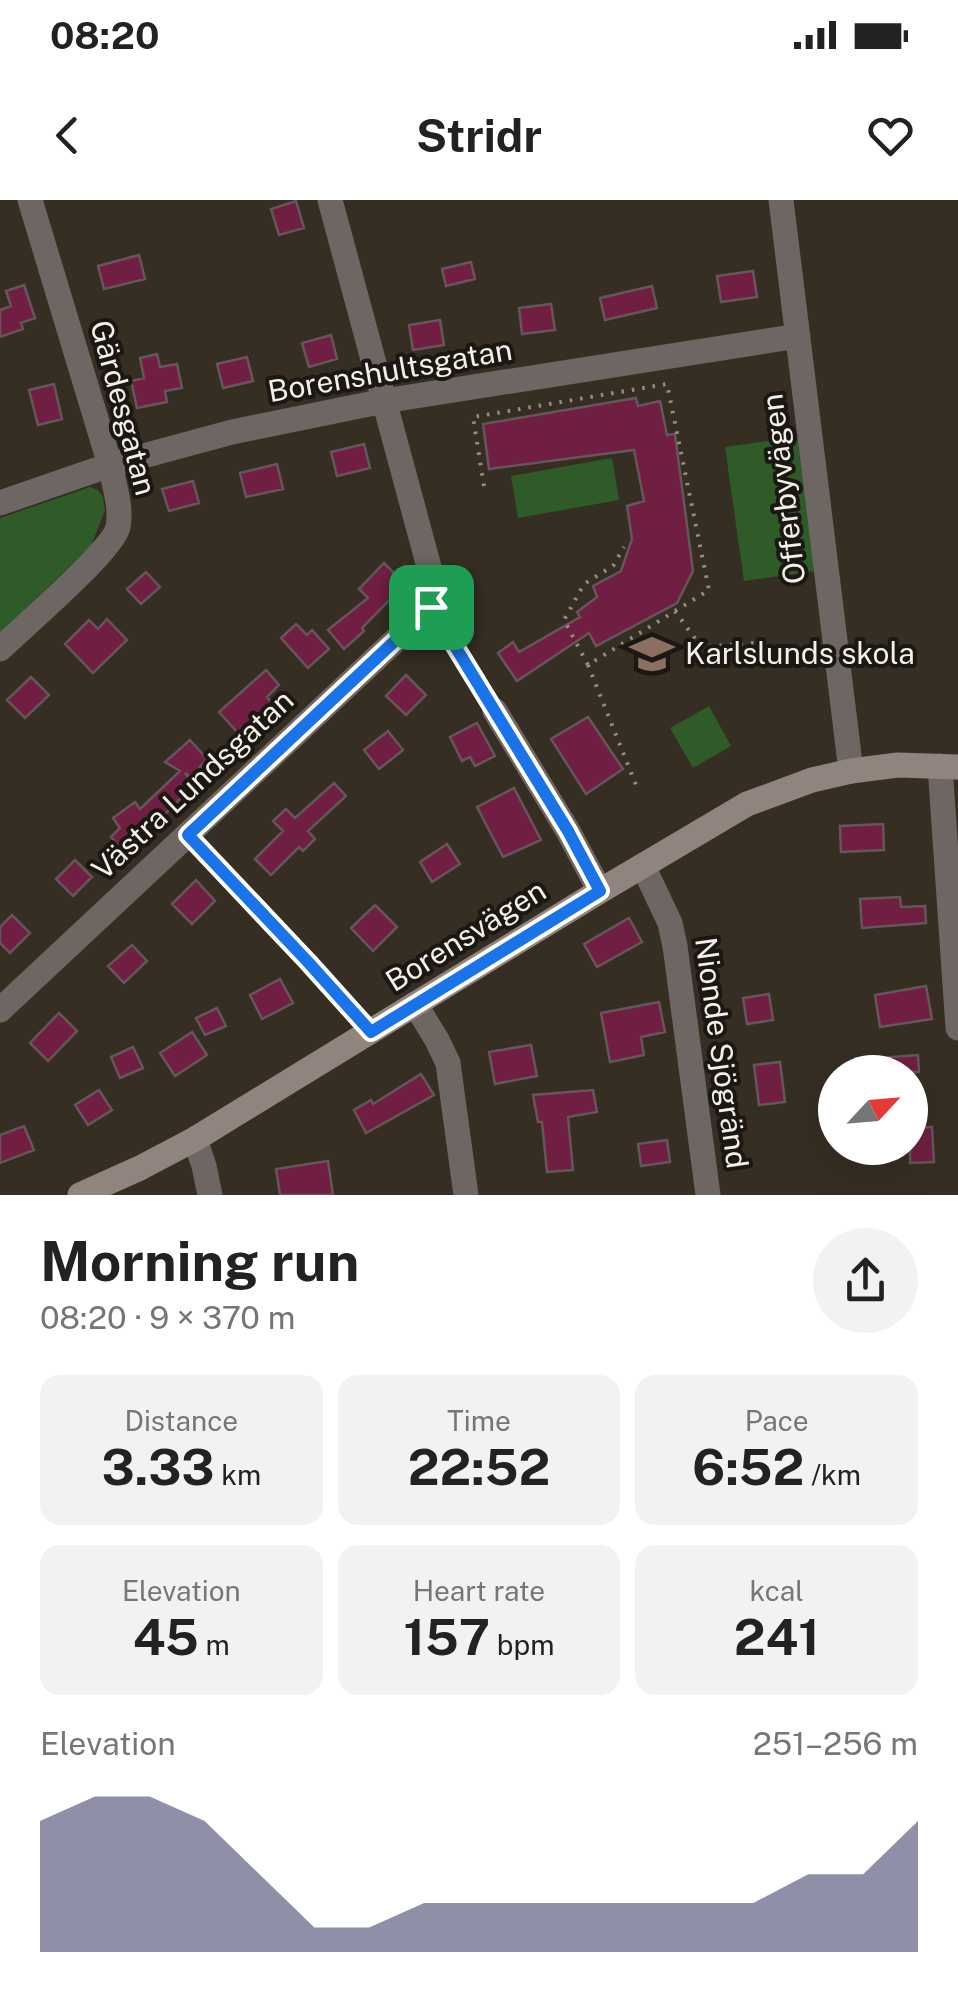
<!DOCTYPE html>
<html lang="en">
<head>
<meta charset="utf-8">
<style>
	body { margin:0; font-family:"Public Sans",sans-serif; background:#f2f2f2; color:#222; height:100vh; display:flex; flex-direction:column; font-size:38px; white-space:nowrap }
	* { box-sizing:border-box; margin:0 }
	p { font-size:32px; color:#767676 }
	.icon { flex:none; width:55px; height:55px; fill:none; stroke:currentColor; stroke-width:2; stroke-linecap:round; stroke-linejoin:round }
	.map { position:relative; height:995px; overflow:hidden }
	.panel { display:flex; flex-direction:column; background:#fff; flex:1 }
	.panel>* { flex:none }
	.needle { width:65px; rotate:64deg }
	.tools { position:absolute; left:818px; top:855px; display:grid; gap:20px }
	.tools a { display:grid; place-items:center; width:110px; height:110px; border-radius:50%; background:#fff; box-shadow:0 10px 40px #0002; font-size:50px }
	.pin { position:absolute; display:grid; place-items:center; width:85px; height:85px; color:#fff; margin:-42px; border-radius:20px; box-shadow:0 5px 15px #0006 }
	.round { display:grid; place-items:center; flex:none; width:105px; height:105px; border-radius:52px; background:#f2f2f2 }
	.summary { display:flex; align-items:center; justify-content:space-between; height:170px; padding:0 40px }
	h1 { font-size:55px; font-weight:700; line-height:75px }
	.figures { display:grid; grid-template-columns:repeat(3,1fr); gap:15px; height:170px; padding:10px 40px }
	.figures div { display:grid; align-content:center; border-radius:20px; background:#f2f2f2; text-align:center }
	.figures b { font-size:50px; font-weight:700 }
	.figures small { font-size:28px; font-weight:400 }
	.figures p { font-size:28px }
	.chart { height:280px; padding:20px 40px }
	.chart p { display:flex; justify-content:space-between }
	.chart svg { width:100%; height:180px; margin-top:10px; fill:#606184; opacity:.7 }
	.status { display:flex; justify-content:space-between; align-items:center; height:70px; padding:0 50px; background:#fff; direction:ltr }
	.status svg { height:28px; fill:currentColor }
	header { display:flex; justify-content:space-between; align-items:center; height:130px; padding:0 40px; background:#fff; font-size:45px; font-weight:700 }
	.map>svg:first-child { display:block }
	.green { fill:#2e5b27 }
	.building { fill:#701f43; stroke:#66555a; stroke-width:2.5 }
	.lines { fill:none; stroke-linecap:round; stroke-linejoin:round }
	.path { stroke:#958e84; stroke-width:4; stroke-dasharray:2.5 8; stroke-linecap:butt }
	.street { stroke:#6d6662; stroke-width:25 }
	.secondary { stroke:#90847e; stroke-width:25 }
	.route-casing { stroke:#fff; stroke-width:20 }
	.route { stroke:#1a73e8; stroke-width:12 }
	.labels { text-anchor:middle; stroke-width:8; stroke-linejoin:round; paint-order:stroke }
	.street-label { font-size:30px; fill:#f4efe7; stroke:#1b1712 }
	.poi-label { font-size:30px; fill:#f4efe7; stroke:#1b1712; text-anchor:start }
</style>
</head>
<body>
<div class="status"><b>08:20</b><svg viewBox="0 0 49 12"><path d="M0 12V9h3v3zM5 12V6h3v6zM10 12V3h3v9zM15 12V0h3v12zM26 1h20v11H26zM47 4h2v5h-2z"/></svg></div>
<header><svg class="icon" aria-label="back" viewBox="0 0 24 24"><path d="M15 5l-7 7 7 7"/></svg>Stridr<svg class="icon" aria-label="heart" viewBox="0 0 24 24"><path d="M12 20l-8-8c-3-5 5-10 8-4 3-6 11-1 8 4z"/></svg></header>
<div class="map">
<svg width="958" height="995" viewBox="0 0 958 995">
	<rect width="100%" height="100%" fill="#362e22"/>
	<path class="green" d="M 797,237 L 815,371 L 744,381 L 725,247 Z
		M 612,258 L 619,300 L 518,318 L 511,276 Z
		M 90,287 L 98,290 L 103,297 L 105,310 L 91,346 L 0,433 L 0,318 Z
		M 709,506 L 731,546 L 693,568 L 670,528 Z"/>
	<path class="building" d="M 296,1 L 304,28 L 279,35 L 271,9 Z
		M 139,55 L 145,79 L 104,89 L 98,66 Z
		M 471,62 L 475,79 L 446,86 L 442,69 Z
		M 753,71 L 757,97 L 721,102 L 717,76 Z
		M 24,85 L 35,118 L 21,123 L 23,129 L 0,137 L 0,110 L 11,106 L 6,91 Z
		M 652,86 L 657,108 L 605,120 L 600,98 Z
		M 551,104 L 555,130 L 522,134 L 519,108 Z
		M 440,120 L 444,145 L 413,150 L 409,125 Z
		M 331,135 L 337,159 L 309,167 L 302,143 Z
		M 157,154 L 160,167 L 177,164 L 182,188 L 165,191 L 167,202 L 137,208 L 131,181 L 144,178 L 140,158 Z
		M 247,157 L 253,181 L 223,188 L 217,164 Z
		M 54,184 L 62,219 L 38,225 L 29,190 Z
		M 636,198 L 638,206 L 660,201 L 667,235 L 675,234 L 693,371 L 677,403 L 596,446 L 589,433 L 517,481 L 498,453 L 513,442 L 519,452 L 580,417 L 577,412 L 597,397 L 593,386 L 621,371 L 632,339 L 627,306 L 644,301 L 634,250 L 489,269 L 483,224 Z
		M 364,244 L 370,268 L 337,276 L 331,252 Z
		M 277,264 L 283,289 L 246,297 L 240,273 Z
		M 193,281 L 199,303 L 169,311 L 162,289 Z
		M 384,363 L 395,374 L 405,366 L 414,375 L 362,428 L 364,431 L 344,449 L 328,430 L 368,398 L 359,389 Z
		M 146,372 L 160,387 L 141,404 L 127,389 Z
		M 107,419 L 127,440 L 93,473 L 65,444 L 89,420 L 98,429 Z
		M 296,424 L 307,435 L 312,430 L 329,449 L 308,468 L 281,438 Z
		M 266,470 L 279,485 L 267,497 L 272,503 L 239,534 L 219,512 Z
		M 406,475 L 426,495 L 406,515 L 386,496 Z
		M 31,477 L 49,495 L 25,518 L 7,500 Z
		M 588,517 L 623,569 L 586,594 L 551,539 Z
		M 477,523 L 495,556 L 475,566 L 470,557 L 462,561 L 450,537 Z
		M 388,531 L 403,550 L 379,569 L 364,550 Z
		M 190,540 L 207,559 L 191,577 L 185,573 L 194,585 L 162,617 L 160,614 L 119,646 L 111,637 L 120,628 L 113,618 L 135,602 L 140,609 L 180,571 L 165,562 Z
		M 334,583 L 346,596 L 308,631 L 315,639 L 303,651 L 299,647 L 271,675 L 255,659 L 283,631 L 273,621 L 286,609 L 295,618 Z
		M 514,588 L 541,640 L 503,657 L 477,607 Z
		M 883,624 L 884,650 L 841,652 L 840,626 Z
		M 447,644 L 460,664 L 432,682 L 420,662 Z
		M 75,660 L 92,677 L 73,696 L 56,679 Z
		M 196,680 L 215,701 L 192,724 L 172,704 Z
		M 900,697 L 901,707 L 925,706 L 926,723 L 862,728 L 860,699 Z
		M 375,705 L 397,727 L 373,751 L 351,728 Z
		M 12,715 L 30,733 L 10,753 L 0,743 L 0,727 Z
		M 629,718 L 642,742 L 597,767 L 584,744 Z
		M 132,745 L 147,761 L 124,783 L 108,766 Z
		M 280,779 L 293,803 L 262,819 L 250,795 Z
		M 926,786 L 932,819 L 880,827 L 875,795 Z
		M 769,794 L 773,820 L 747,824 L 743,798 Z
		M 659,802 L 665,832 L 641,837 L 644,855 L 610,862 L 601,813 Z
		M 217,808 L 226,826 L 205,835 L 196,818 Z
		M 59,813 L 77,831 L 48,861 L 30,843 Z
		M 192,832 L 207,855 L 175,876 L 160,853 Z
		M 531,845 L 537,876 L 495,884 L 489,852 Z
		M 133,847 L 143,868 L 120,878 L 111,857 Z
		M 918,855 L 919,872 L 867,872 L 866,859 Z
		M 780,862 L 785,902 L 759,905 L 754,865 Z
		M 421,874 L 434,895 L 366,933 L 354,910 L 371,900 L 373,904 Z
		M 99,890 L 112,910 L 88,925 L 75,905 Z
		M 593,890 L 597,912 L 568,917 L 573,970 L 547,972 L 542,922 L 538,922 L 533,895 Z
		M 24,926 L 34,950 L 0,963 L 0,935 Z
		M 932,927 L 934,962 L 910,963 L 910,928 Z
		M 667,940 L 670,962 L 641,966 L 638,944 Z
		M 328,961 L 333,995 L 280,995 L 276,969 Z"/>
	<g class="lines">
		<path class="path" d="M 484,286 L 473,217 L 667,184 L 709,390 L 588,465 L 564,420 L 584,384 L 613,366 L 624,347
			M 675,411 L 701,447 L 755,443
			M 444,428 L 483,492
			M 588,465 L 638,590
			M 205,653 L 355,814"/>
		<path class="street" d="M 781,0 L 851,571
			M 0,303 L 110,265 L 232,232 L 384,201 L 798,136
			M 0,449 C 22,428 113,350 118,327 C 122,308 114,284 110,265 L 30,0
			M 495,511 L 568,631 L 600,691
			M 940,566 L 958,828
			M 643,666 L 670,723 L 675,746 L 708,995
			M 415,804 L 437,840 L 448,863 L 466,995
			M 0,810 L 431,407 L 432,378 L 330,0
			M 195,939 L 204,966 L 210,995"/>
		<path class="secondary" d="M 80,995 L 140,968 L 195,939 L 600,691 L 747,604 L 812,580 L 851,571 L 898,565 L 958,567"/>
	</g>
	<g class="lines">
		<g class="route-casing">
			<path id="route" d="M 431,407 L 568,631 L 600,691 L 371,832 L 308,762 L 188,635 Z"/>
		</g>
		<use href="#route" class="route"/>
	</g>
	<defs>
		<g id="school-bare" transform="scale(3.45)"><path d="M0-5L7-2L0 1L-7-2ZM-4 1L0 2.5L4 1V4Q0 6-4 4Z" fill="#8d6e63" stroke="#1b1712" stroke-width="2.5" paint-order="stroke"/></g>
	</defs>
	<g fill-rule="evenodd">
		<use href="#school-bare" x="652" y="454"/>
	</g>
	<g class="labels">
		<g class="street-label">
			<text transform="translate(390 171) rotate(-10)" y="10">Borenshultsgatan</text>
			<text transform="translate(123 208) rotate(75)" y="10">Gärdesgatan</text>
			<text transform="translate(784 289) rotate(-97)" y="10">Offerbyvägen</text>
			<text transform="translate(193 585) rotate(-43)" y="10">Västra Lundsgatan</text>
			<text transform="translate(466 736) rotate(-32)" y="10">Borensvägen</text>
			<text transform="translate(721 853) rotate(82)" y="10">Nionde Sjögränd</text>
		</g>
		<g class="poi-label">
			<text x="685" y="464">Karlslunds skola</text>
		</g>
	</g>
</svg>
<div class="tools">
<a><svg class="needle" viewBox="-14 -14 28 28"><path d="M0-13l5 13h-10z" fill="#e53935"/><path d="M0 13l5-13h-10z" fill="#767676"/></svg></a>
</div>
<div class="pin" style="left:431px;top:407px;background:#1e9e55"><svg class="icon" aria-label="arrive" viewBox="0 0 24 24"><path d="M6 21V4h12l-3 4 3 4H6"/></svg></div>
</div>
<section class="panel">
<div class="summary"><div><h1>Morning run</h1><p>08:20 · 9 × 370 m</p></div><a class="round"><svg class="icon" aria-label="share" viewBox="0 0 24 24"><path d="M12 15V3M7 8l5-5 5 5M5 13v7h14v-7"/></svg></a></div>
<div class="figures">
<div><p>Distance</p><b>3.33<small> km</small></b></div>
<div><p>Time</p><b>22:52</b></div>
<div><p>Pace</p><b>6:52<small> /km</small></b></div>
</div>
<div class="figures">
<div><p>Elevation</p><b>45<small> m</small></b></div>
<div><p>Heart rate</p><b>157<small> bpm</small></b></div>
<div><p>kcal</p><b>241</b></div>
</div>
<div class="chart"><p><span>Elevation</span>251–256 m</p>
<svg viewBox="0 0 160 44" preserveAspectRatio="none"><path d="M0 44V12L10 6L20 6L30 12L40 25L50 38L60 38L70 32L80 32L90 32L100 32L110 32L120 32L130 32L140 25L150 25L160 12V44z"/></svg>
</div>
</section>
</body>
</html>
